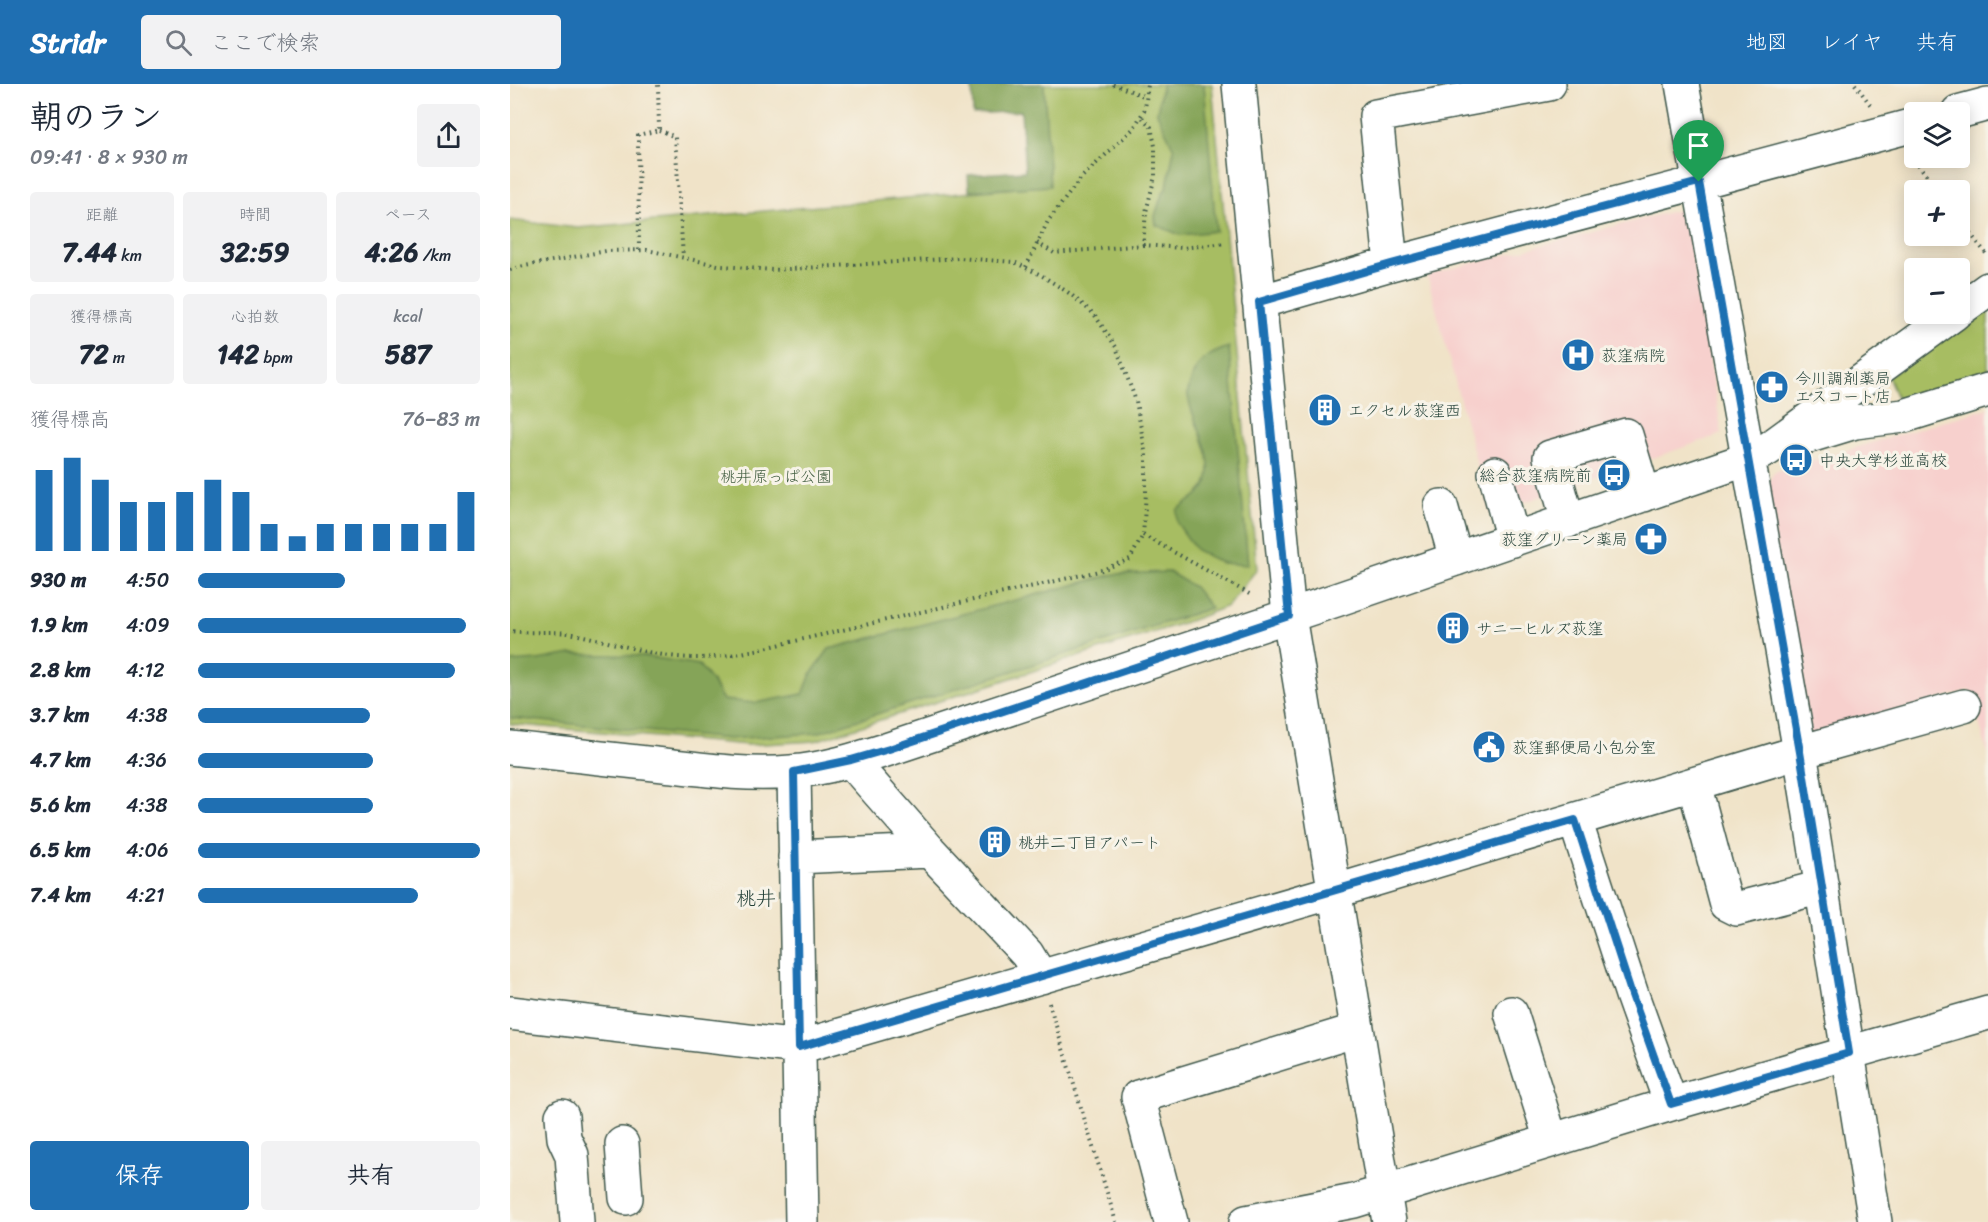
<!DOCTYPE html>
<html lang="ja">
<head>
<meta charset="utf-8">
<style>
	body { margin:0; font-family:Sriracha,"Klee One",sans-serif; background:#f2f2f3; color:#1f2937; height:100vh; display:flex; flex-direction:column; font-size:22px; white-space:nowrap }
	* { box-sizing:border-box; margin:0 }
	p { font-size:20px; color:#747a83 }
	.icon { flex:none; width:33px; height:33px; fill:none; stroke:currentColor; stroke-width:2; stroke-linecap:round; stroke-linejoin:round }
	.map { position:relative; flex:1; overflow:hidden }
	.side { display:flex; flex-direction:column; background:#fff; width:510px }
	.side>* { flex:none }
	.tools { position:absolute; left:1394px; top:18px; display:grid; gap:12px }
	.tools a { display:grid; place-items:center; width:66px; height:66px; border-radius:6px; background:#fff; box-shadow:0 3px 15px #0003; font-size:30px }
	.pin { position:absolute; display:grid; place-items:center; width:51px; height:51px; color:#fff; margin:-62px -26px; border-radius:50% 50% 50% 0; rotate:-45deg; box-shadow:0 0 6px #0007 }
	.pin .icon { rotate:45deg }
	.round { display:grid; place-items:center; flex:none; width:63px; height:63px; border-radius:6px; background:#f2f2f3 }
	.summary { display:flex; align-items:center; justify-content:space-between; height:102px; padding:0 30px }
	h1 { font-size:33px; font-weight:700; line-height:45px }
	.figures { display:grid; grid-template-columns:repeat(3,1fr); gap:9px; height:102px; padding:6px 30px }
	.figures div { display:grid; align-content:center; border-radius:6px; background:#f2f2f3; text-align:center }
	.figures b { font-size:26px; font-weight:700 }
	.figures small { font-size:16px; font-weight:400 }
	.figures p { font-size:16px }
	.chart { height:168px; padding:12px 30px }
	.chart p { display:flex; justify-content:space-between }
	.chart svg { width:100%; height:108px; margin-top:6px; stroke:#1f6fb2; stroke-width:6 }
	.primary-button { display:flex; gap:12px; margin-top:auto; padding:12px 30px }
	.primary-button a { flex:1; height:69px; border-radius:6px; background:#1f6fb2; color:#fff; font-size:24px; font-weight:700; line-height:69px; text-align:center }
	.primary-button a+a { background:#f2f2f3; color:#1f2937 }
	ul { padding:0 30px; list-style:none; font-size:20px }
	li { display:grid; grid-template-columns:96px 72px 1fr; align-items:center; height:45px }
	li i { height:15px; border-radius:8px; background:#1f6fb2 }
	header { display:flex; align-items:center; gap:36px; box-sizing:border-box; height:84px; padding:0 30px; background:#1f6fb2; color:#fff }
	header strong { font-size:28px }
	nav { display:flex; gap:33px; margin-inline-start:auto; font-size:21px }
	.search { width:420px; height:54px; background:#f2f2f3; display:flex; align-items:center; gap:15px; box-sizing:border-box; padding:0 21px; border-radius:6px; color:#747a83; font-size:22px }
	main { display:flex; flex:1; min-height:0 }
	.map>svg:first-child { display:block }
	.built { fill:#f7d0cd }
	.green { fill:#a7bd62; stroke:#637d4b; stroke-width:1.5 }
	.forest { fill:#85a458; stroke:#527046; stroke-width:1.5 }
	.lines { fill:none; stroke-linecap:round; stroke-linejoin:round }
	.minor-casing { stroke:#3e564a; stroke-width:36 }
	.path { stroke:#3e564a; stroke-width:4; stroke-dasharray:1.5 4.5; stroke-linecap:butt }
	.minor { stroke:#fff; stroke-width:33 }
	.route-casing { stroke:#fff; stroke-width:12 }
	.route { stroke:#1f6fb2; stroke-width:8 }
	.labels { text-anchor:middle; stroke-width:6; stroke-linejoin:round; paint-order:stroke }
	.poi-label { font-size:16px; fill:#1f3d34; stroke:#f7f3e8; text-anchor:start }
	.park-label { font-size:16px; fill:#415d40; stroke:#f7f3e8 }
	.quarter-label { font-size:20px; fill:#1f3d34; stroke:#f7f3e8 }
</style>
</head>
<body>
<header>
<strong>Stridr</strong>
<div class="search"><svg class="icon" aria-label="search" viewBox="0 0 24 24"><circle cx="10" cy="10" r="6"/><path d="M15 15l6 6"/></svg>ここで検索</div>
<nav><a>地図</a><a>レイヤ</a><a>共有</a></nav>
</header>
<main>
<section class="side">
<div class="summary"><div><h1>朝のラン</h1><p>09:41 · 8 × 930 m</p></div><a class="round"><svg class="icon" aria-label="share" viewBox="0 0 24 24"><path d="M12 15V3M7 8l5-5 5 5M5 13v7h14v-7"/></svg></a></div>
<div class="figures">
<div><p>距離</p><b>7.44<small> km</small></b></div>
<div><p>時間</p><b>32:59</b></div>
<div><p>ペース</p><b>4:26<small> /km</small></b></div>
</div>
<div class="figures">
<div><p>獲得標高</p><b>72<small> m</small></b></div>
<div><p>心拍数</p><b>142<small> bpm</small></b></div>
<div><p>kcal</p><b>587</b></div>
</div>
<div class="chart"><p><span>獲得標高</span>76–83 m</p>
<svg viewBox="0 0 160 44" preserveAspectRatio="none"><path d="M5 44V11M15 44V6M25 44V15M35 44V24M45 44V24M55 44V20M65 44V15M75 44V20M85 44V33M95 44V38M105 44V33M115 44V33M125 44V33M135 44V33M145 44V33M155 44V20"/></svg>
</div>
<ul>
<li><b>930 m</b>4:50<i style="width:52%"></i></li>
<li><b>1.9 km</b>4:09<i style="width:95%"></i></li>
<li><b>2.8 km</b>4:12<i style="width:91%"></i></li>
<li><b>3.7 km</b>4:38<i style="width:61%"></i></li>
<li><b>4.7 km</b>4:36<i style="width:62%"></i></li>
<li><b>5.6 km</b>4:38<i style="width:62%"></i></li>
<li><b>6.5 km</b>4:06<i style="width:100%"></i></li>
<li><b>7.4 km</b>4:21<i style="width:78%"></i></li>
</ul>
<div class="primary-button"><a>保存</a><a>共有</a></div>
</section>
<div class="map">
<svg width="1478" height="1138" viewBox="0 0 1478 1138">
	<rect width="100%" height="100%" fill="#f7f3e8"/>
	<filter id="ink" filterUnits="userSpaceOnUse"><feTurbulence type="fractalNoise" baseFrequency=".0167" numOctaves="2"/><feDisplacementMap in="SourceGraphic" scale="12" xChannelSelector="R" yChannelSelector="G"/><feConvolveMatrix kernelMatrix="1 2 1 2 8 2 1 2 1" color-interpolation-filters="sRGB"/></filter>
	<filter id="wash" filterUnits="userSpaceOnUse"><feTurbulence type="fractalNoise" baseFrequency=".008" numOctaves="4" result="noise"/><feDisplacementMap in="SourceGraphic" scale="24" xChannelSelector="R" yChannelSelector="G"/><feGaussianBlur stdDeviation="1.35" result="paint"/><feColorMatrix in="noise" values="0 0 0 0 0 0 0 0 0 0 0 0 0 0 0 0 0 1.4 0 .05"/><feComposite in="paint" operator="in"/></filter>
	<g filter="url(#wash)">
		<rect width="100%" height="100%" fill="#f0e3c8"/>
		<path class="built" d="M 1175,124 L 1212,350 L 980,430 L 917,191 Z
			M 1478,324 L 1478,670 L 1460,606 L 1299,653 L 1255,405 L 1264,388 Z"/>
		<path class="green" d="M 529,0 L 702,0 L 747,485 L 718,522 L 682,536 L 305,657 L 238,661 L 0,640 L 0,136 L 68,144 L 538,101 Z
			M 1478,222 L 1478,293 L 1389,318 L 1378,293 Z"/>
		<path class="forest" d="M 462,0 L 534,0 L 540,102 L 459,107 L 458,91 L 515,87 L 511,27 L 463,30 Z
			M 652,0 L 694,0 L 706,147 L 670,151 L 646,141 L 645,132 L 652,110 L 657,103 L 664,65 L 647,29 Z
			M 719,263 L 738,481 L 712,479 L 686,466 L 667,439 L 667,426 C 676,419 694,409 697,398 C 706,368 682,340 678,312 C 677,307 680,300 682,294 C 687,276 701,269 719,263 Z
			M 659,488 L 684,503 L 701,524 L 307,649 L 219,655 L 0,634 L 0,578 L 28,576 L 62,570 L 133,572 L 189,581 L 203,599 L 213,616 L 245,619 L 293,610 L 301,590 L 319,565 L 605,490 Z"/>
	</g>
	<g filter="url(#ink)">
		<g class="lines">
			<g class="minor-casing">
				<path id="minor" d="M 729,0 L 779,532 L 879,1138
					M 1172,0 L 1290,668 L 1365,1138
					M 1448,28 L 1478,20
					M 881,180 L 866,32 L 1039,0
					M 749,218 L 881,180 L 1404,41
					M 1449,226 L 1478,205
					M 1283,357 L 1345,338 L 1394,332 L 1478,306
					M 985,389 L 1003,456
					M 931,422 L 946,475
					M 1058,437 L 1040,373 L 1116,351 L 1134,411
					M 0,664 C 51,670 103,675 154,681 C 196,686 239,692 281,688 C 315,685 347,675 379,665 L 826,516 L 1238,375 L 1258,365 L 1444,230
					M 341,677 L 420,767 L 517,870 L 531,893
					M 284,688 L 292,1138
					M 1184,700 L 1216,820 L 1226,825 L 1312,803
					M 1065,736 L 1122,911 L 1161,1020
					M 285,773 L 420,767
					M 0,929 L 289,963 L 823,808 L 1290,668 L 1454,622
					M 1001,929 L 1041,1056
					M 52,1032 L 54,1054 L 62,1071 L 67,1138
					M 112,1060 L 116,1114
					M 661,1138 L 628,1013 L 847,946
					M 736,1138 L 844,1117 L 1161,1020 L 1478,929"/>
			</g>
			<path class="path" d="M 603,0 L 636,13
				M 1345,0 L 1362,23
				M 149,46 L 165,53 L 173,173
				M 1401,71 L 1428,106
				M 1449,135 L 1478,172
				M 527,159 L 544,169 L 633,161 L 636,128 L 645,92 L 645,62 L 641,43 L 631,32
				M 633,161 L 672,164 L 716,159
				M 129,166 L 128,51 L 149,46 L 148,0
				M 516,183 L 538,137 L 572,93 L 624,44 L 635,25 L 638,0
				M 0,186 L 9,183 L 96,167 L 137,166 L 212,182 L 263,186 L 449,174 L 504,178 L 531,191 L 559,209 L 584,230 L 606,263 L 626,317 L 636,372 L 636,409 L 633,451 L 620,475 L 589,487 L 246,566 C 226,570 207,574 187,574 C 145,574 105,558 64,550 C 43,546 22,550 0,547
				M 633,451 L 743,512
				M 539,919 L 606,1138"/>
			<use href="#minor" class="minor"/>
		</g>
	</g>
	<g class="lines" filter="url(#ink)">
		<g class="route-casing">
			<path id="route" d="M 1189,98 L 1290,668 L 1339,969 L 1161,1020 L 1122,911 L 1065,736 L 289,963 L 284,688 L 341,676 L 379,665 L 779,532 L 749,218 L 881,180 Z"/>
		</g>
		<use href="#route" class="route"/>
	</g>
	<defs>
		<g id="hospital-disc" transform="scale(1.725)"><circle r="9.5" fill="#1f6fb2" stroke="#f7f3e8"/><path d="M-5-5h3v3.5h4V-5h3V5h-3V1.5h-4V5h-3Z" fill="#fff"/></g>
		<g id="pharmacy-disc" transform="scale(1.725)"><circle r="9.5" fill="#1f6fb2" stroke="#f7f3e8"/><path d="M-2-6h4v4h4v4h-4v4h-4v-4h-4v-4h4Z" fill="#fff"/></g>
		<g id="building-disc" transform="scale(1.725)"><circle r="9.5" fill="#1f6fb2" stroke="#f7f3e8"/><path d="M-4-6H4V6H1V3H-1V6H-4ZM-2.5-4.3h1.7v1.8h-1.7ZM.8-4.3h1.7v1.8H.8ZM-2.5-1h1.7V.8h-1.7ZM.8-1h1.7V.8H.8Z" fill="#fff"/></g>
		<g id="bus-disc" transform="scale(1.725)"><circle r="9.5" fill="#1f6fb2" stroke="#f7f3e8"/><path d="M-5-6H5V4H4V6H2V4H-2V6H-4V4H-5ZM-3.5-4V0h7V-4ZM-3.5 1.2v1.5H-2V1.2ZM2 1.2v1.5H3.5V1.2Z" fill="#fff"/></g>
		<g id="civic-disc" transform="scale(1.725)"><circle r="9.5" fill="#1f6fb2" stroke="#f7f3e8"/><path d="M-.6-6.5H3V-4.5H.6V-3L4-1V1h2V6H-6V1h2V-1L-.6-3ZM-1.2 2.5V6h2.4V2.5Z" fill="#fff"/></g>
	</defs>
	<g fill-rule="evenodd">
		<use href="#hospital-disc" x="1068" y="271"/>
		<use href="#pharmacy-disc" x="1262" y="303"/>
		<use href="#building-disc" x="815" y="326"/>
		<use href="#bus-disc" x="1286" y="376"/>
		<use href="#bus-disc" x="1104" y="391"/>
		<use href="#pharmacy-disc" x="1141" y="455"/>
		<use href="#building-disc" x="943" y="544"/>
		<use href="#civic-disc" x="979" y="663"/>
		<use href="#building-disc" x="485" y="758"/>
	</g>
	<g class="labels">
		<g class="poi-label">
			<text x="1091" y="277">荻窪病院</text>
			<text x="1285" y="300">今川調剤薬局<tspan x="1285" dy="18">エスコート店</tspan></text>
			<text x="838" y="332">エクセル荻窪西</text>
			<text x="1309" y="382">中央大学杉並高校</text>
			<text x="1081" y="397" text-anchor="end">総合荻窪病院前</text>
			<text x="1118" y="461" text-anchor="end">荻窪グリーン薬局</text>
			<text x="966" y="550">サニーヒルズ荻窪</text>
			<text x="1002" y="669">荻窪郵便局小包分室</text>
			<text x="508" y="764">桃井二丁目アパート</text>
		</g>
		<g class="park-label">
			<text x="266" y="398">桃井原っぱ公園</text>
		</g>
		<g class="quarter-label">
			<text x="246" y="821">桃井</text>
		</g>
	</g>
</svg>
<div class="tools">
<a><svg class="icon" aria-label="layers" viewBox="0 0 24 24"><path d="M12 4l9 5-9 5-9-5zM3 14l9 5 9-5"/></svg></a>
<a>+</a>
<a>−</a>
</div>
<div class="pin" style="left:1189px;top:98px;background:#1e9e55"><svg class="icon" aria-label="arrive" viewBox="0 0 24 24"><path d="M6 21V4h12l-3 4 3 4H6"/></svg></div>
</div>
</main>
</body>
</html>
